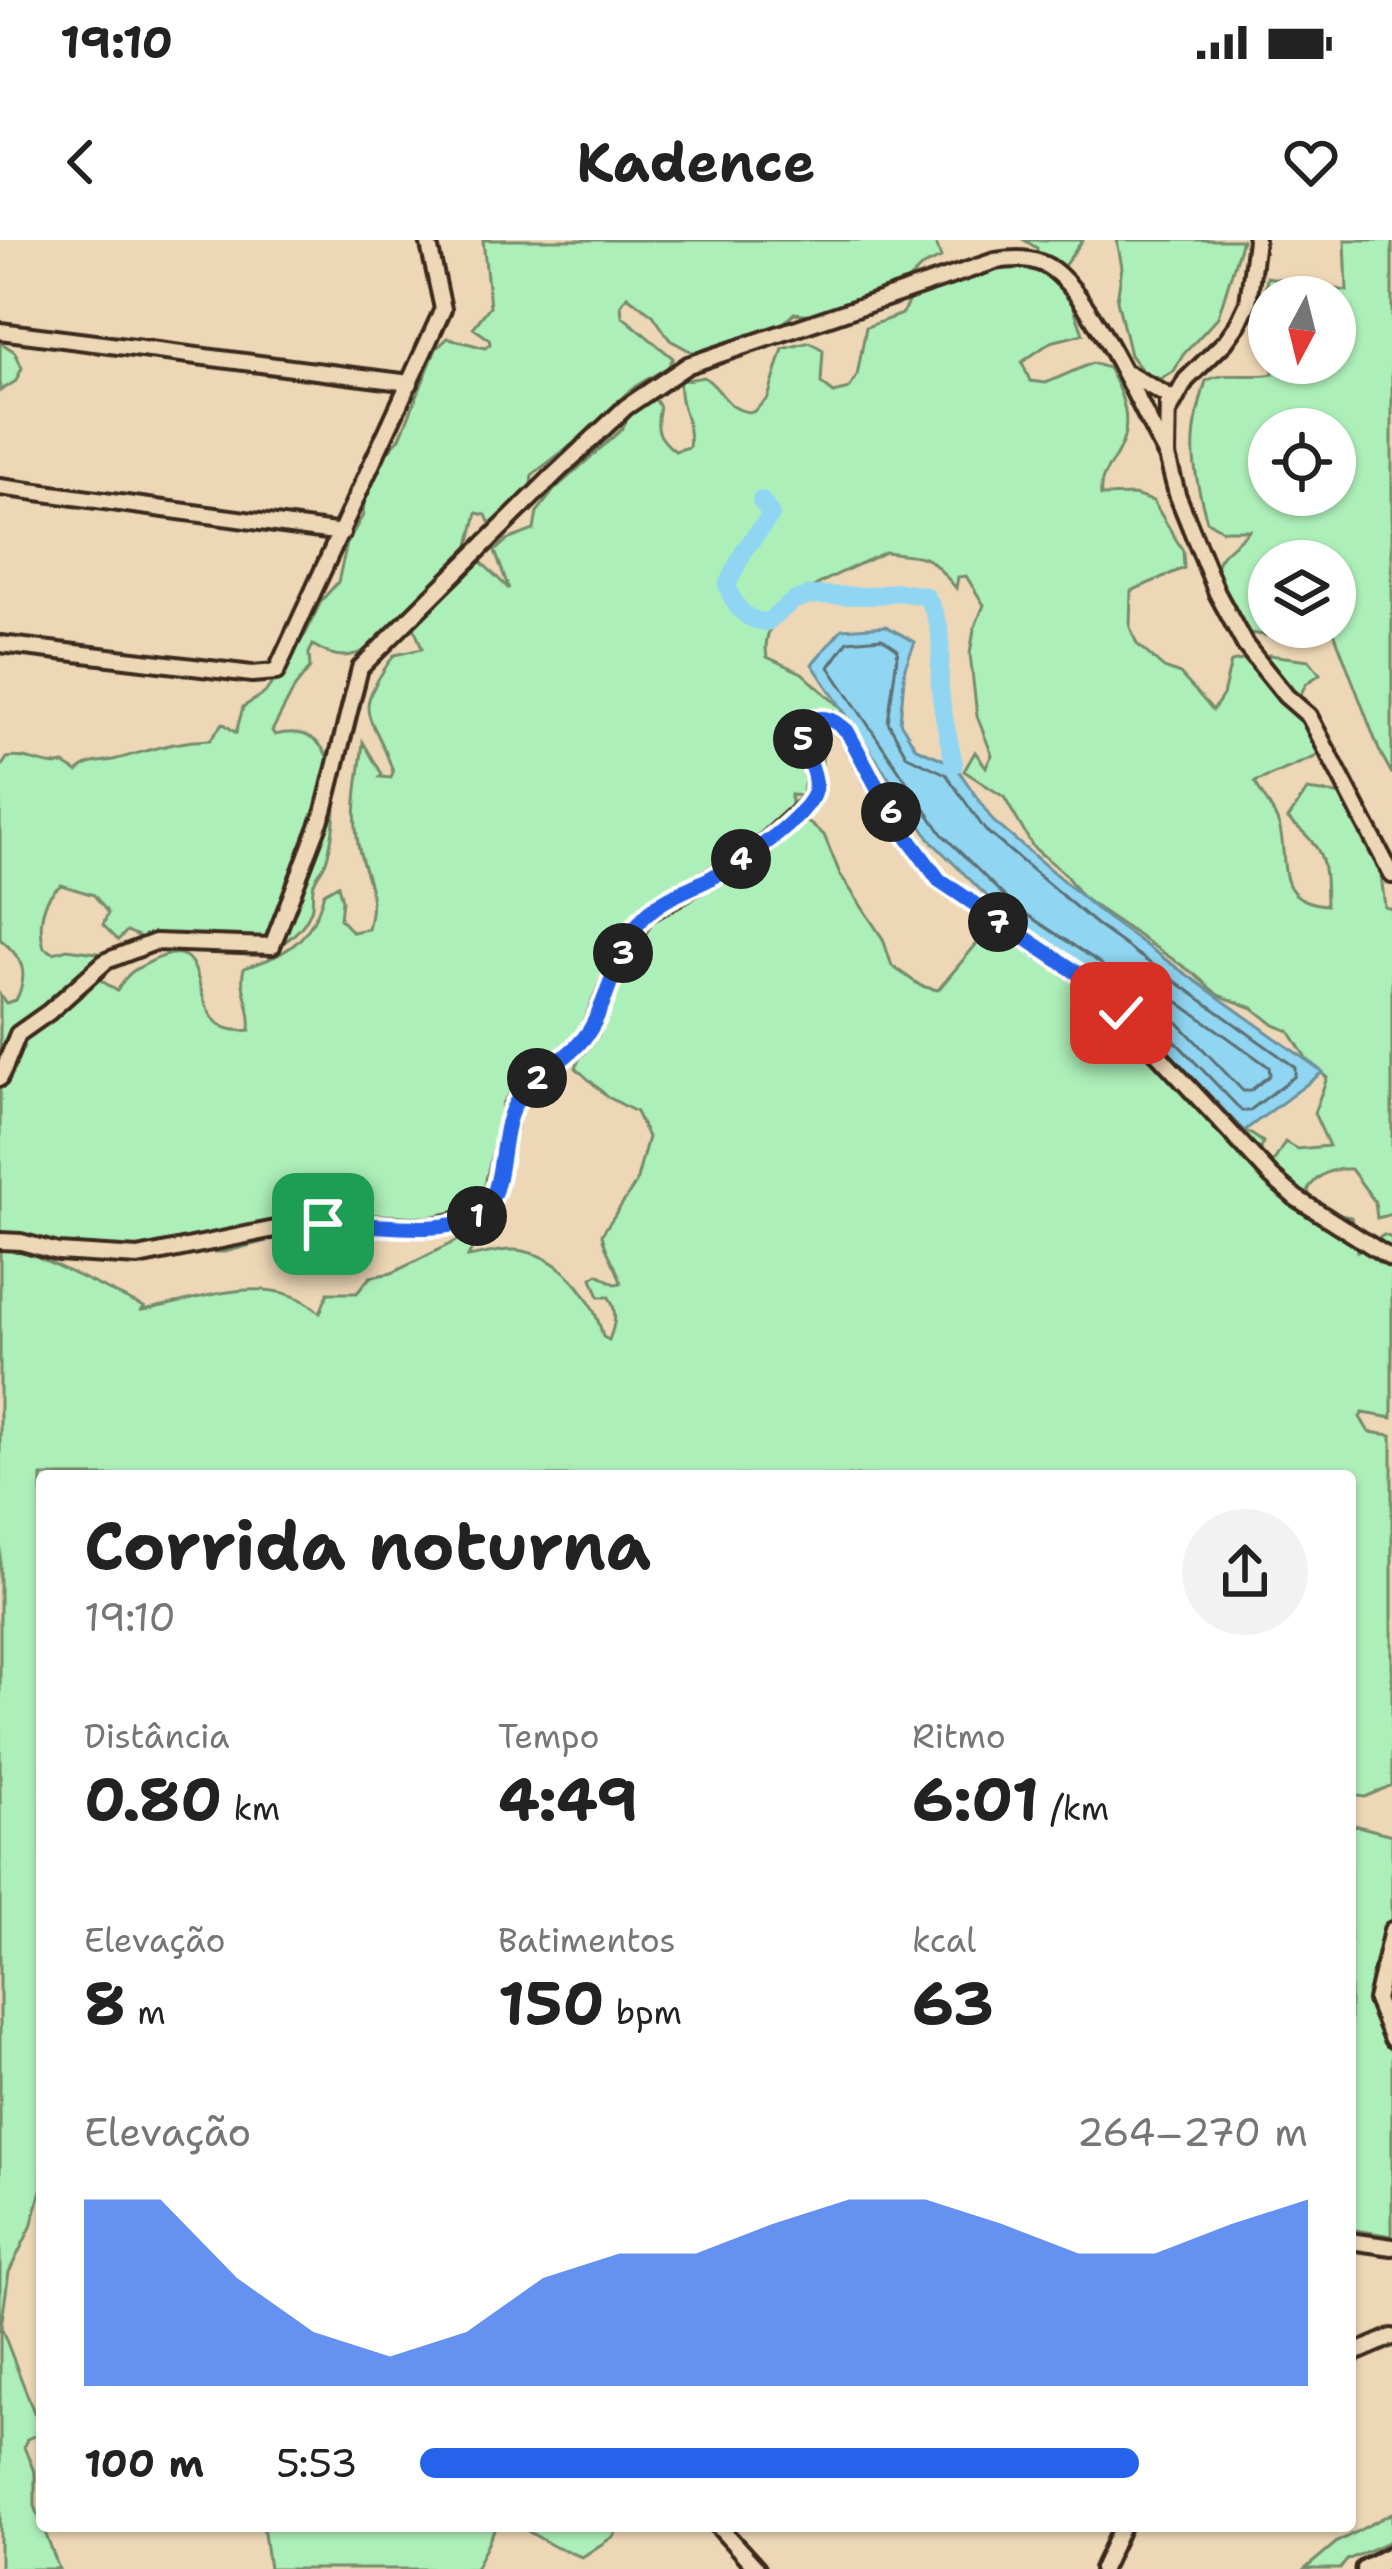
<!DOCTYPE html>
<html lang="pt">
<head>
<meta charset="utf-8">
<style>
	body { margin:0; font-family:"Shantell Sans",sans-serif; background:#f2f2f2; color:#222; height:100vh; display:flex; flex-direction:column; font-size:45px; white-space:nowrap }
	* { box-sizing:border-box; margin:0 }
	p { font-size:39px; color:#767676 }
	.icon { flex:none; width:66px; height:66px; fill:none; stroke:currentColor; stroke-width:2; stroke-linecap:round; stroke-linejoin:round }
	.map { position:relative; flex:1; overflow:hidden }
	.panel { position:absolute; left:36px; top:1230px; width:1320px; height:1062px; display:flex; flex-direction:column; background:#fff; border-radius:12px; box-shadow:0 3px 9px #0004 }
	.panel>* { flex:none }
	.needle { width:78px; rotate:187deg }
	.tools { position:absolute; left:1248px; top:36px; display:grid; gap:24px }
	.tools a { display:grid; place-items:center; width:108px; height:108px; border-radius:50%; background:#fff; box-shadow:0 3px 9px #0004; font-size:60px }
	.pin { position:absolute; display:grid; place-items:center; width:102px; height:102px; color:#fff; margin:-51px; border-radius:24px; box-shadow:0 6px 18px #0006 }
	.km { position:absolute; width:60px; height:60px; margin:-30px; border-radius:50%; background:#222; color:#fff; font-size:33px; line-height:60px; text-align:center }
	.round { display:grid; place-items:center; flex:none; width:126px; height:126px; border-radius:63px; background:#f2f2f2 }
	.head { display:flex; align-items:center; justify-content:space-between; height:204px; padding:0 48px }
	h1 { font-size:66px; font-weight:700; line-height:90px }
	.metrics { display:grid; grid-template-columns:repeat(3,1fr); gap:18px; height:204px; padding:12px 48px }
	.metrics div { display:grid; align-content:center }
	.metrics b { font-size:60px; font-weight:700 }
	.metrics small { font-size:33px; font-weight:400 }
	.metrics p { font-size:33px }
	.chart { height:336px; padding:24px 48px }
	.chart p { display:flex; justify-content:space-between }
	.chart svg { width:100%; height:216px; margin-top:12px; fill:#2563eb; opacity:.7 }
	ul { padding:0 48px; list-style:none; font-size:39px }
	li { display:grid; grid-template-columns:192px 144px 1fr; align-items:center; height:90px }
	li i { height:30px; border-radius:15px; background:#2563eb }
	.status { display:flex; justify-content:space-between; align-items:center; height:84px; padding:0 60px; background:#fff; direction:ltr }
	.status svg { height:33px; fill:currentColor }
	header { display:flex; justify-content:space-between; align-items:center; height:156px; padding:0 48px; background:#fff; font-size:54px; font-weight:700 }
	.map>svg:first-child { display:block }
	.green { fill:#adefb9; stroke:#748c6c; stroke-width:3; fill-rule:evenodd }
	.water { fill:#90d6f2; stroke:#6e919d; stroke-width:3 }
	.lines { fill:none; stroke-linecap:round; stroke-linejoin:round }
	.shore { stroke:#5d6f73; stroke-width:3 }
	.river { stroke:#90d6f2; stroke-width:18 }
	.minor-casing { stroke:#3b2a1e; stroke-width:22 }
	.major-casing { stroke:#3b2a1e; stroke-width:27 }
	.minor { stroke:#edd7b6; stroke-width:14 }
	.major { stroke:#edd7b6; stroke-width:18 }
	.route-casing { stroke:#fff; stroke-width:24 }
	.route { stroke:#2563eb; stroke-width:15 }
</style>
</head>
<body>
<div class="status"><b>19:10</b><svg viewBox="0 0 49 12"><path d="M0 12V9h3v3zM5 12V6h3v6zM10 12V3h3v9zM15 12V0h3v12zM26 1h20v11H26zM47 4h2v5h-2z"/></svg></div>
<header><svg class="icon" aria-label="back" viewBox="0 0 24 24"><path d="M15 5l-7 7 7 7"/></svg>Kadence<svg class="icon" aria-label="heart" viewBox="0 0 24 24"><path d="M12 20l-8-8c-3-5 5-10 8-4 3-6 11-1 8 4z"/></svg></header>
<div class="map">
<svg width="1392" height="2329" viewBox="0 0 1392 2329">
	<rect width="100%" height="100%" fill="#edd7b6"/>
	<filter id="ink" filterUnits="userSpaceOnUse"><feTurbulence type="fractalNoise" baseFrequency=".00833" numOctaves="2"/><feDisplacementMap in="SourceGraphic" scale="24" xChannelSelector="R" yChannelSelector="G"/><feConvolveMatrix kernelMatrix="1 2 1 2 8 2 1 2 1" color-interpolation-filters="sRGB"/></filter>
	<g filter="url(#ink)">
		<path class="green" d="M 483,0 L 935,0 L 941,18 L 923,26 L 897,51 L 814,75 L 794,73 L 784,83 L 694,113 L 670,100 L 653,75 L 627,56 L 621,65 L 622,76 L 673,118 L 668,127 L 631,149 L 583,196 L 532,235 L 531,244 L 496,281 L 489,282 L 486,275 L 477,273 L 468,309 L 509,349 L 495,311 L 507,300 L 534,290 L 537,272 L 554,250 L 622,189 L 634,165 L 652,154 L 660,167 C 655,188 657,197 675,211 L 689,207 C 693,182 677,165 680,141 L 704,137 C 724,150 726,172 753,172 L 768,158 L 783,109 L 810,102 L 823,110 L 821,143 L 834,153 L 849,149 L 857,136 L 866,87 L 902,74 L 910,58 L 1037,13 L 1037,8 L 1024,0 L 1083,0 L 1061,30 L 1083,94 L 1051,102 L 1022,122 L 1030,141 L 1046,143 L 1092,123 L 1108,128 C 1123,154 1134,184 1118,212 C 1109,230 1099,235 1101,256 L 1134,255 L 1153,261 L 1183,311 L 1184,328 L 1131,351 L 1130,387 L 1137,404 L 1164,428 L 1180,434 L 1213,470 L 1223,455 L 1231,422 L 1269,415 L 1309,420 L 1320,434 L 1306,444 L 1298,459 L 1326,503 L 1315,517 L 1255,542 C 1263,557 1279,577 1281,594 C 1287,629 1277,661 1326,665 C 1325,618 1325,609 1288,579 L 1307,550 L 1344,555 L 1379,619 L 1385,667 L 1392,669 L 1392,974 L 1377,978 L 1375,962 L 1351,929 C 1332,928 1317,934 1308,950 L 1312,965 L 1326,973 L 1351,977 L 1357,1011 L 1384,995 L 1392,998 L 1392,1178 L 1363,1173 L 1360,1177 L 1369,1192 L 1392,1195 L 1392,1545 L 1365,1557 L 1350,1555 L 1350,1236 L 42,1236 L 42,1947 L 31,1987 L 9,2032 L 1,2087 L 37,2180 L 36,2195 L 27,2199 L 24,2207 L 35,2234 L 35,2266 L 59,2329 L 0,2329 L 0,755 L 6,763 L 16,760 C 30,732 22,717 0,699 L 0,529 L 7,518 C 28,514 45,528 64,524 L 77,532 C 88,521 98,523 113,520 C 149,511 172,501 210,500 L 223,483 L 236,493 L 243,467 L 265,453 L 306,393 L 321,361 L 338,342 L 347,303 L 363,275 L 365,249 L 358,240 L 359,232 L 367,222 L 383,217 L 400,198 L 436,109 L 448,98 L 485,108 L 490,104 L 489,99 L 473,88 L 490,66 ZM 885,312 C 929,318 925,311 956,348 L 958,337 L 966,336 L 984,365 L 974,389 L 970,414 L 977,476 L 992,515 L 986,527 L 975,512 L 964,531 L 1004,557 L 1033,607 L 1064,633 L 1083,658 L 1193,733 L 1218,755 L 1253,768 L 1274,785 L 1289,791 L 1306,818 L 1327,838 L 1314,873 L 1329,906 L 1297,909 L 1285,902 L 1273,923 L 1265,926 L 1260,913 L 1263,902 L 1245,890 L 1249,872 L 1039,677 L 1013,679 L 989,689 L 938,750 L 921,746 L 892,726 L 883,699 L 840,634 L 824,595 L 809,583 L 791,578 L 791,555 L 813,557 L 821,553 L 823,496 L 843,470 L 802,433 L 767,417 C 756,360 845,333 885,312 ZM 414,387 L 422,409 L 394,415 C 348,480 373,468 393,532 L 391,538 L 380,537 L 382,534 L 363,502 C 360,534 352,565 357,597 C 362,638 379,644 368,689 L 352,692 L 340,679 L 342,660 L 338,645 L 324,653 C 312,700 287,715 244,728 C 238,749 253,766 250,790 C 175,800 224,684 152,721 C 132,731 129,731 117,751 L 96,737 L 107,717 L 104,714 L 67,709 L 54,713 L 44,708 C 38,686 41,658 61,645 L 94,655 L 108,673 L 103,685 L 118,700 L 127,691 L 152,702 L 264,712 C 283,706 304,690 311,670 C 314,662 311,651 314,643 C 317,634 325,627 327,618 C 340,574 346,477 275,495 L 272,491 L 295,447 L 310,428 L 309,413 L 313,405 C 357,435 375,395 414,387 ZM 604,774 C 603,798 580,807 576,828 L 608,857 L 636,872 L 648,897 L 636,943 L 602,994 C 605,1013 617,1025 621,1043 L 615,1044 L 598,1034 L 592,1038 L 599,1057 L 609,1057 C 618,1072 615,1085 609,1100 L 603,1097 C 593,1056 561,1014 515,1010 C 499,1009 483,1015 468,1017 L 477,999 L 472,993 L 392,1033 L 370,1037 L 357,1053 L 328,1053 L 320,1073 C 272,1027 196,1062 142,1070 L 144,1067 L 19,1008 L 225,1012 L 328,985 L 459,982 L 476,970 L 489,949 L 515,850 L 569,808 Z
			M 1117,0 L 1242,0 L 1218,77 L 1183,115 L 1174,131 L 1160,139 L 1144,133 L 1130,115 L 1117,60 L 1122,27 Z
			M 1345,0 L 1392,0 L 1392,534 L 1379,510 L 1332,387 L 1335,387 L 1335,321 L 1269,321 L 1269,387 L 1280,387 L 1269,396 L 1250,393 C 1238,372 1201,344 1221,317 C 1228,307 1241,300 1249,290 L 1222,290 L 1207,281 C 1191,225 1188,199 1206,141 C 1227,130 1249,139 1273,134 L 1273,123 L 1335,123 L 1335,57 L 1269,57 L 1269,110 L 1261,79 L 1267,37 L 1347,51 ZM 1269,189 L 1335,189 L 1335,255 L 1269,255 Z
			M 0,102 L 15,112 L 22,128 L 16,141 L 0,151 Z
			M 1350,1584 L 1392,1595 L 1392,1996 L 1350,1989 Z
			M 1392,2273 L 1392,2300 L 1347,2320 L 1340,2329 L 1305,2329 L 1337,2302 Z
			M 263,2286 L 496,2286 L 475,2329 L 269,2329 Z
			M 519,2286 L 619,2286 L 614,2296 L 582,2317 L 555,2307 Z"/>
		<path class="water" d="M 886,386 L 915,402 L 905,427 L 900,482 L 916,508 L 954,524 L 993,581 L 1106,677 L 1323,832 L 1244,891 L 1092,732 L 1007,676 L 932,602 L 812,424 L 842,389 Z"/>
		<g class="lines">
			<path class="shore" d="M 882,398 L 898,409 L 888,482 L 907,516 L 946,534 L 985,590 L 1098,686 L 1295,827 L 1295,836 L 1249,871 L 1242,871 L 1100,723 L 1014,666 L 942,594 L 829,427 L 848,401 Z
				M 1167,754 L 1269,827 L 1270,835 L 1250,851 L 1243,851 L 1159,763 L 1159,755 Z"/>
			<path class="river" d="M 761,260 L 771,275 L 745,309 L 727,345 C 734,366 744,381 767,382 L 793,361 L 810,355 L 868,356 L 898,352 L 926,356 C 948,393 938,409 940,448 C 942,474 949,499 954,524"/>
			<g class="minor-casing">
				<path id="minor" d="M 0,91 L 410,143
					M 1128,134 L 1168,156 L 1167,216 L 1177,254 L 1217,353 L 1245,405 L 1286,456 L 1309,476 L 1392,635
					M 1169,171 L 1186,140 L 1225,102 L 1238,84 L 1248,63 L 1256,0
					M 0,247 L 342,293
					M 0,404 L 252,434 L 276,432 L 443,69 L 428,0
					M 0,838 L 18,794 L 49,772 L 106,721 L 155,702 L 272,706 L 324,571 L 360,428 L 554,235 L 626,167 L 688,125 L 995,21 C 1014,18 1032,17 1049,27 C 1092,54 1141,170 1167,216
					M 0,1001 L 21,1002 L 58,1012 L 138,1017 L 280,988 L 345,983 L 429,987 L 475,977 L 492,959 L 512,866 L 527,846 L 578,806 L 590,791 L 623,711 L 646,675 L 754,612 L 811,560 L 815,541 L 802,493 L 808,481 C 825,476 835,480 847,492 L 896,582 L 939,640 L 1091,742 L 1272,937 L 1296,958 L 1392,1019
					M 1392,1690 L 1376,1760 L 1392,1799
					M 1350,2001 L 1392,2007
					M 1350,2115 L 1392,2097
					M 718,2286 L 757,2329
					M 1102,2329 L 1122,2286"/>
			</g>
			<g class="major-casing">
				<path id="major" d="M 1366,2329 L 1392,2316"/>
			</g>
			<use href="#minor" class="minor"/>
			<use href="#major" class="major"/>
		</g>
	</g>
	<g class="lines" filter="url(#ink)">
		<g class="route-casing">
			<path id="route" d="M 323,984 C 366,981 441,998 477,976 C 510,955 495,889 519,858 C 539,831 574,817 591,788 C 612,753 616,703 647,674 C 665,657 690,649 711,638 C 741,621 792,589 811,559 C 827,535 792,507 808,481 C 824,475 835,480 847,491 L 896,582 L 939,640 L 1091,742 L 1121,773"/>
		</g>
		<use href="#route" class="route"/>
	</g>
</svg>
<div class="tools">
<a><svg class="needle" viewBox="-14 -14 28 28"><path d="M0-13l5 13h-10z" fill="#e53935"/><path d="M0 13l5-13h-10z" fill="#767676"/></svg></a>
<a><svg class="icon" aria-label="locate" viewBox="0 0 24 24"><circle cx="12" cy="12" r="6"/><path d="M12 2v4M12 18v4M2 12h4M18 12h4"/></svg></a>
<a><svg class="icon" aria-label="layers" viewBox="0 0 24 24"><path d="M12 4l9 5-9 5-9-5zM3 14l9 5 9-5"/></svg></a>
</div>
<div class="pin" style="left:323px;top:984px;background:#1e9e55"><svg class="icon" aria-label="arrive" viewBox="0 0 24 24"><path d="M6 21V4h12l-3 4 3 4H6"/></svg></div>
<div class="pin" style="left:1121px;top:773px;background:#d93025"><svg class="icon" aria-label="check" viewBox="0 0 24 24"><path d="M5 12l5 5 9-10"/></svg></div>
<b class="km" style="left:477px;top:976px">1</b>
<b class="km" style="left:537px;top:838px">2</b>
<b class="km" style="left:623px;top:713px">3</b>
<b class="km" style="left:741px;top:619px">4</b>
<b class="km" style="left:803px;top:499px">5</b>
<b class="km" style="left:891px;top:572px">6</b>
<b class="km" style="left:998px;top:682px">7</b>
<section class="panel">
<div class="head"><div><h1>Corrida noturna</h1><p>19:10</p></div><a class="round"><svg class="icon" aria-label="share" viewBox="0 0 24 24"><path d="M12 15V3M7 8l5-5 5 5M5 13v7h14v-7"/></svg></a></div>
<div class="metrics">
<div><p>Distância</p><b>0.80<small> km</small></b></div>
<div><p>Tempo</p><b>4:49</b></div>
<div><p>Ritmo</p><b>6:01<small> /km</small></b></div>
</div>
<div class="metrics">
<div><p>Elevação</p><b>8<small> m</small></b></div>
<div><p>Batimentos</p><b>150<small> bpm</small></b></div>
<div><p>kcal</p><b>63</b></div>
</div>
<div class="chart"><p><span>Elevação</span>264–270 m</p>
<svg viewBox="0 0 160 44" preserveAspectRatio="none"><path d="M0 44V6L10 6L20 22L30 33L40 38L50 33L60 22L70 17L80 17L90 11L100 6L110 6L120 11L130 17L140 17L150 11L160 6V44z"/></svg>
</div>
<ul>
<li><b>100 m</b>5:53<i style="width:81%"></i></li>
</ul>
</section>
</div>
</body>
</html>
